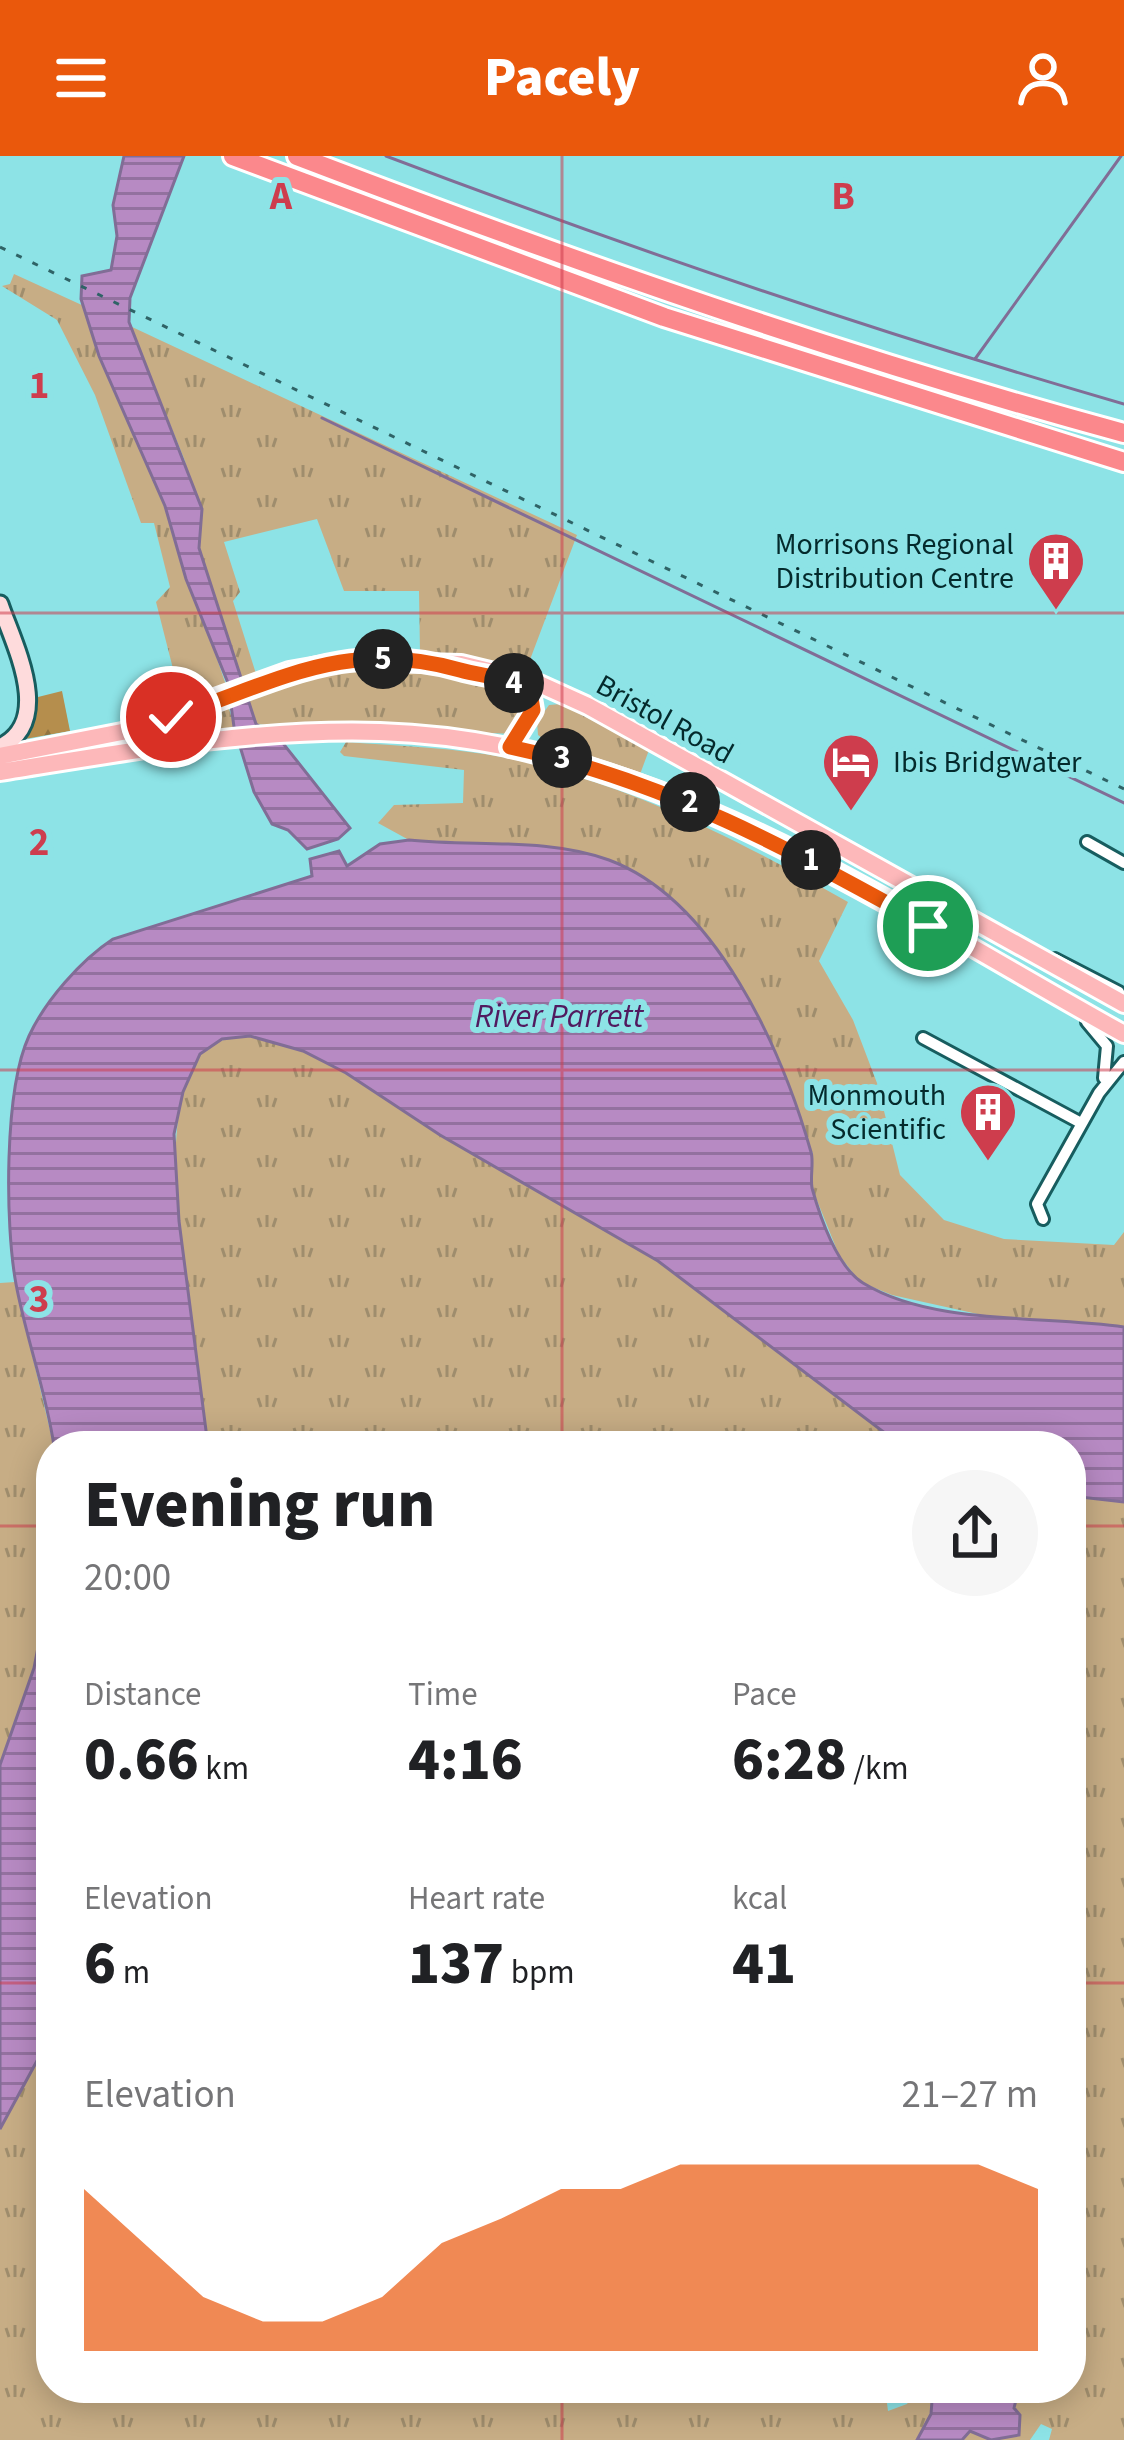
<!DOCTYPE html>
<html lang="en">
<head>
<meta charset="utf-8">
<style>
	body { margin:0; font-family:"Source Sans 3",sans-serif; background:#f6f6f6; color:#202124; height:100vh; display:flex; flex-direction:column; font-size:45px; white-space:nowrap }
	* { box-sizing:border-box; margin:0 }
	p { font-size:39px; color:#757577 }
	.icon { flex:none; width:66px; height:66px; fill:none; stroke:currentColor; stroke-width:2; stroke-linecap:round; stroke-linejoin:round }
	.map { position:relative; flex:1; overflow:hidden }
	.panel { position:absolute; left:36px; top:1275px; width:1050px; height:972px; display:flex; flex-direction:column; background:#fff; border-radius:48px; box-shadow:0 6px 30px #0003 }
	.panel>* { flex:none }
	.pin { position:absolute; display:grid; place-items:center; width:102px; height:102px; color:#fff; margin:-51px; border:6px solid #fff; border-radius:50%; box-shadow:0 3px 12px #0007 }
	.km { position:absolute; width:60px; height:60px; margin:-30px; border-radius:50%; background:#222; color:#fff; font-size:33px; line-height:60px; text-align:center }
	.round { display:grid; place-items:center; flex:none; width:126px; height:126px; border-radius:63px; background:#f6f6f6 }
	.head { display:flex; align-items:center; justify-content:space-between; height:204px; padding:0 48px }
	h1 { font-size:66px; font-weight:800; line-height:90px }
	.figures { display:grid; grid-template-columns:repeat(3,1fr); gap:18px; height:204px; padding:12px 48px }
	.figures div { display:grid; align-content:center }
	.figures b { font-size:60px; font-weight:800 }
	.figures small { font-size:33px; font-weight:400 }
	.figures p { font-size:33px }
	.chart { height:336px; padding:24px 48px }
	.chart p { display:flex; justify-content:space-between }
	.chart svg { width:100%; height:216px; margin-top:12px; fill:#ea580c; opacity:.7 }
	header { display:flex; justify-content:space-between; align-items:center; height:156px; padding:0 48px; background:#ea580c; color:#fff; font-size:54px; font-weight:800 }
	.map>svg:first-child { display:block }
	.grass { fill:url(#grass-tufts) }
	.forest { fill:url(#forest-firs) }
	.water { fill:url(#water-rules); stroke:#816d96; stroke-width:3 }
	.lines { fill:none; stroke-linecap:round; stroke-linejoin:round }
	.stream { stroke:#816d96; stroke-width:3 }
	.street-casing { stroke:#175d5f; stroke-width:16 }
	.secondary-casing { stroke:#175d5f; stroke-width:21 }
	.primary-casing { stroke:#fff; stroke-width:22 }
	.highway-casing { stroke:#fff; stroke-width:24 }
	.street { stroke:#fff; stroke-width:10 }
	.secondary { stroke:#fedbdc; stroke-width:15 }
	.primary { stroke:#fdb8ba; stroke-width:16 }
	.highway { stroke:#fb888c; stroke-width:18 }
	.rail { stroke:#2f6366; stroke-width:3; stroke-dasharray:6 12; stroke-linecap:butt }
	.route-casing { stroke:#fff; stroke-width:24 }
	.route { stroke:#ea580c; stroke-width:15 }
	.grid { fill:none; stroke:#ce3d4d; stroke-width:3; stroke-opacity:0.55 }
	.labels { text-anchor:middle; stroke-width:12; stroke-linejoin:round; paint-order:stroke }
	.poi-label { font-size:30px; fill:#042a2c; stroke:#8de3e6; text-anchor:end }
	.street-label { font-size:30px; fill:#042a2c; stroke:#8de3e6 }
	.water-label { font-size:33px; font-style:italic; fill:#511a5f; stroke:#8de3e6 }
	.grid-label { font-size:39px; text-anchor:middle; font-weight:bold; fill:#ce3d4d; stroke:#8de3e6; stroke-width:12; stroke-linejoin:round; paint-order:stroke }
</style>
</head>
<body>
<header><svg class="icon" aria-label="menu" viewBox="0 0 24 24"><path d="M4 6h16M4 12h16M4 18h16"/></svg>Pacely<svg class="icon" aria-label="person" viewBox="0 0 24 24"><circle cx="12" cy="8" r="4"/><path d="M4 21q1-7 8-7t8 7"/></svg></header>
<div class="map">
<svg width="1124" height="2284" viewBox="0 0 1124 2284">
	<defs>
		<pattern id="grass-tufts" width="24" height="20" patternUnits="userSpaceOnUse" patternTransform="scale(3)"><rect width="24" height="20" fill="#c7ad85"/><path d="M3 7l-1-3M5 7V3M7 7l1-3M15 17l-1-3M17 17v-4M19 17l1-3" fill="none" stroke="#9f8d6d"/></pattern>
		<pattern id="forest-firs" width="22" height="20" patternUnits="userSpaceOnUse" patternTransform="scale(3)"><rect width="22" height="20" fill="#b58e4d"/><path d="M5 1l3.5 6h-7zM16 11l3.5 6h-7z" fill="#917440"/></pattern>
		<pattern id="water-rules" width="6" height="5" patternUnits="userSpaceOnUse" patternTransform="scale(3)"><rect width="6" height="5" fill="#b78ac3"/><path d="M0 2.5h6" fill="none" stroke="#93719f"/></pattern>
	</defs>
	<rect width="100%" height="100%" fill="#8de3e6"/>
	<path class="grass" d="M 14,118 L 84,150 L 99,200 L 165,350 L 228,535 L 182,548 L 156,446 L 170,431 L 154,367 L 141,367 L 95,239 L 57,164 L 2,130 L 10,128 Z
		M 130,170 L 577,379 L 525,517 L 420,497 L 419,435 L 344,435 L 317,363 L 224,386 L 240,436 L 233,445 L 257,521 L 243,529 L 199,392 L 185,305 Z
		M 385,509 L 518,531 L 529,551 L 514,578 L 265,569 L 256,568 L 248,546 L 252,539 L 308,519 Z
		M 561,548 L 649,594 L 639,621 L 560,596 L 538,579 L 537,566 L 549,549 Z
		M 228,549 L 235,574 L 141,589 L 139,577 Z
		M 346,586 C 410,591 475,592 538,609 C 649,638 749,690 848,746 L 819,805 L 853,864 L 877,927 L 900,1019 L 944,1064 L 1004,1083 L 1114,1089 L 1124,1076 L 1124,1171 L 982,1159 L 892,1139 L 860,1126 L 839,1099 L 812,1032 L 813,998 L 768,886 L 608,704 L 546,692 L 409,684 L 378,667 L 394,649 L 463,647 L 464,614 L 344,600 L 340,596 Z
		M 250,880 L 303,895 L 346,917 L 440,979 L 658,1105 L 902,1290 L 208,1290 C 196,1204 146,967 200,899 C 212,883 232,882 250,880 Z
		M 15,1126 L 53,1287 L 51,1424 L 34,1512 L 0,1609 L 0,1127 Z
		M 1071,1340 L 1124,1346 L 1124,2284 L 1049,2284 L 1052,2273 L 1041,2268 L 1030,2284 L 0,2284 L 0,1974 L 51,1879 L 51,2232 L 898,2232 L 898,2244 L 887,2247 L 888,2255 L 907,2248 L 917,2232 L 1071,2232 Z"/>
	<path class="forest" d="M 62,535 L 70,575 L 25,583 L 34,542 Z"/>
	<path class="water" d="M 124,0 L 184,0 L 130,142 L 129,166 L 202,353 L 199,392 L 256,568 L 282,586 L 350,672 L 338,683 L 307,693 L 288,674 L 272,668 L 254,636 L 234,571 L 228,527 L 186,423 L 165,350 L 99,200 L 81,143 L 82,120 L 111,114 L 117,80 L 113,49 Z
		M 409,684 C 473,691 546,681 609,704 C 716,744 782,894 811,996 C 814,1006 810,1020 812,1032 C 820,1061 837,1111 863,1127 C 933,1170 1045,1159 1124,1171 L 1124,1346 L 1071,1340 L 1071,1290 L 902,1290 L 658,1105 L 440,979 L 346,917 L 303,895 L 250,880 L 222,883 L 200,898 L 183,936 L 174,978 L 179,1065 L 208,1290 L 54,1290 C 46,1235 26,1182 16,1128 C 5,1069 4,934 29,880 C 45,845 81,804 113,783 L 312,720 L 310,703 L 339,695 L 347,710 L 380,688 Z
		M 51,1424 L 51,1879 L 0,1973 L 0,1609 L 34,1512 Z
		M 933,2232 L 1019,2232 L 1014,2252 L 1020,2259 L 1019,2279 L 991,2284 L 970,2275 L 962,2284 L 917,2284 L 931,2258 Z"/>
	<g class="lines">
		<path class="stream" d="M 386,0 C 629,92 874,176 1124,248
			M 975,203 L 1121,0
			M 322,262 L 1124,647"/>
		<g class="street-casing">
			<path id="street" d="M 1087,686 L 1124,707
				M 1055,803 L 1119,836
				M 1087,866 L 1107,890 L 1104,922
				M 923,882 L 1081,967
				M 1043,1063 L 1037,1048 L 1099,937 L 1124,906"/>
		</g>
		<g class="secondary-casing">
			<path id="secondary" d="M 0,448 C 13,487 55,565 0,591"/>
		</g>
		<g class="primary-casing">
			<path id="primary" d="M 510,591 L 533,554 L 530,536 L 516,528
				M 0,600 L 122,576 L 289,515 L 346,505 L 461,508 L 535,526 L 588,550 L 1124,848
				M 0,616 C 126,596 252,572 380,576 C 656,584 891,749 1124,878"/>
		</g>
		<g class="highway-casing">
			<path id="highway" d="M 233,0 L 664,161 L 1124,306
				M 297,0 C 569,104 843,201 1124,277"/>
		</g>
		<use href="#street" class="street"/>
		<use href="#secondary" class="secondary"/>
		<use href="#primary" class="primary"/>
		<use href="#highway" class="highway"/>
		<path class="rail" d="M 0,91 L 1124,633"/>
	</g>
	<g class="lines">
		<g class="route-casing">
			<path id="route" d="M 171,561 C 276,527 344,481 460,514 C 483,521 511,520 530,536 L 533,554 L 510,591 C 663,624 793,694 928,770"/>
		</g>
		<use href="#route" class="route"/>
	</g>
	<path class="grid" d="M 562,0 L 562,1290M 0,457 L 1124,457M 0,914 L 1124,914M 0,1370 L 51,1370M 1071,1370 L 1124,1370M 0,1827 L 51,1827M 1071,1827 L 1124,1827M 562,2232 L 562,2284"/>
	<defs>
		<g id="building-pin" transform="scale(3)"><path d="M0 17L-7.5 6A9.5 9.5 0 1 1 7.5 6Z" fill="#ce3d4d" stroke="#8de3e6"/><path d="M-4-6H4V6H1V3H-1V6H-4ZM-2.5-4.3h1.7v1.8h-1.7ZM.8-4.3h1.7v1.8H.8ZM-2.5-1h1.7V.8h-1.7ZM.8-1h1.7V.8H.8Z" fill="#fff"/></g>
		<g id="hotel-pin" transform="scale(3)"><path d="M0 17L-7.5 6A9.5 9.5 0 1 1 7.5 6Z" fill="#ce3d4d" stroke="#8de3e6"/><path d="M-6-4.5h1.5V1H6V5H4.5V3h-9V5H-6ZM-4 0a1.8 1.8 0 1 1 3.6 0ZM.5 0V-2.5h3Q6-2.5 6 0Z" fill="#fff"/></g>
	</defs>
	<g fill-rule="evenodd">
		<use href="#building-pin" x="1056" y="405"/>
		<use href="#hotel-pin" x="851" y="606"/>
		<use href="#building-pin" x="988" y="956"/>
	</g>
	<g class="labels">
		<g class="poi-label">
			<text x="1014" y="398">Morrisons Regional<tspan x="1014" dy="34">Distribution Centre</tspan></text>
			<text x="893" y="616" text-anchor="start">Ibis Bridgwater</text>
			<text x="946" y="949">Monmouth<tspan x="946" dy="34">Scientific</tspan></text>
		</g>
		<g class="street-label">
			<text transform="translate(665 563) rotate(29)" y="10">Bristol Road</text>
		</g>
		<g class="water-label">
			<text x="559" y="871">River Parrett</text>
		</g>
	</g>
	<g class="grid-label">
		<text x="281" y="53">A</text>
		<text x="843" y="53">B</text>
		<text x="39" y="242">1</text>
		<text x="39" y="699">2</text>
		<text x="39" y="1156">3</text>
	</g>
</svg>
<div class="pin" style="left:928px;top:770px;background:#1e9e55"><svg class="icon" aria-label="arrive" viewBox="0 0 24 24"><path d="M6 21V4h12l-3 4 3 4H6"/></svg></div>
<div class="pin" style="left:171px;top:561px;background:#d93025"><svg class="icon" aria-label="check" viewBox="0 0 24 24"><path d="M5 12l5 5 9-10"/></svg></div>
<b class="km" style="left:811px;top:704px">1</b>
<b class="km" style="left:690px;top:646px">2</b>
<b class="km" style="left:562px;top:602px">3</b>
<b class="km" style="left:514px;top:527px">4</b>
<b class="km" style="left:383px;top:503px">5</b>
<section class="panel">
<div class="head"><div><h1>Evening run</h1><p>20:00</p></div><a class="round"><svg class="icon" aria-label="share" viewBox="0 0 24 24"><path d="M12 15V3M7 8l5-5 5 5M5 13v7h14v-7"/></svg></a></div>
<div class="figures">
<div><p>Distance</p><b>0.66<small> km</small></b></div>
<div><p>Time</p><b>4:16</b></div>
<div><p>Pace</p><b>6:28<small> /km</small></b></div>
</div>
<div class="figures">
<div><p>Elevation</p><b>6<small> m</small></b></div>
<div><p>Heart rate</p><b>137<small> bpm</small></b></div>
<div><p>kcal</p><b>41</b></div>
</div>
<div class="chart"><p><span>Elevation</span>21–27 m</p>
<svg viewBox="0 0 160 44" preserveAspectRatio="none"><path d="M0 44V11L10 22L20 33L30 38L40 38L50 33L60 22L70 17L80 11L90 11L100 6L110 6L120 6L130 6L140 6L150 6L160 11V44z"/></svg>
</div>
</section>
</div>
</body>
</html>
